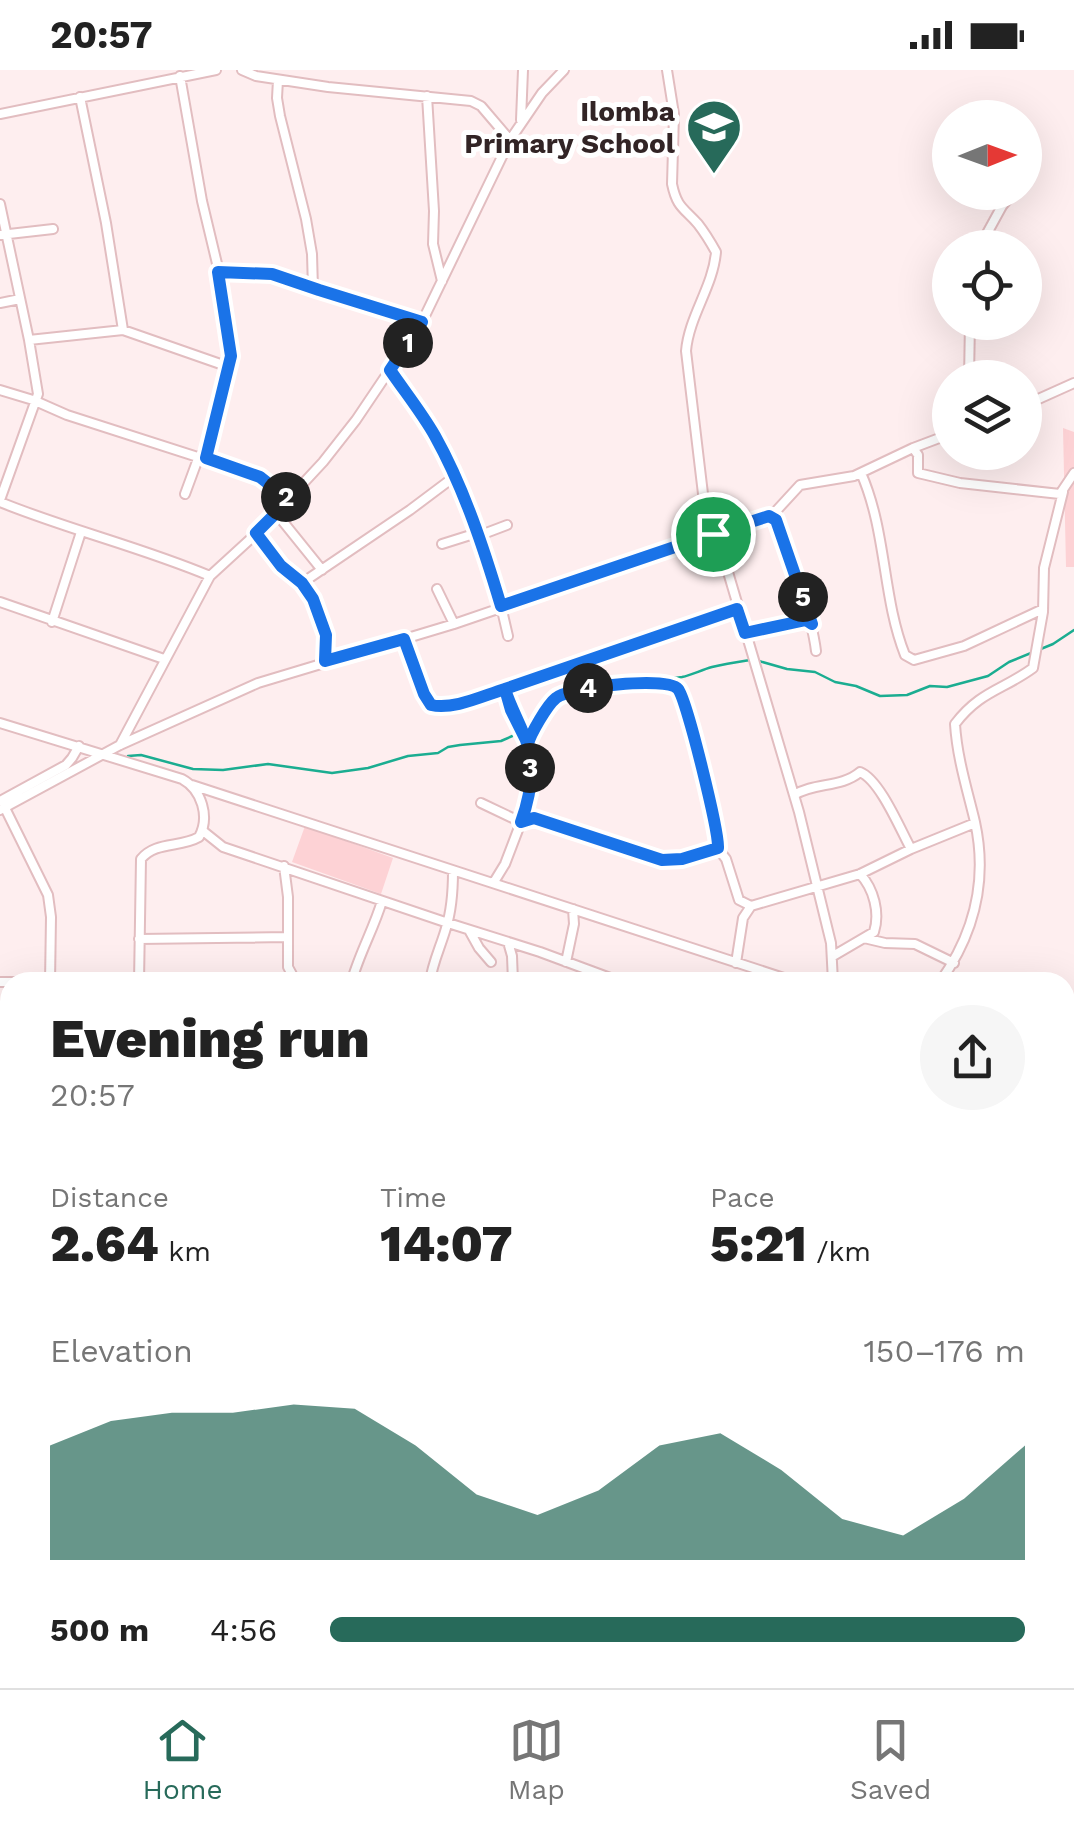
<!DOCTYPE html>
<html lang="en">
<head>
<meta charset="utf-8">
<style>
	body { margin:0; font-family:"Work Sans",sans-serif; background:#f6f6f6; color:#222; height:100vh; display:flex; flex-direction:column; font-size:38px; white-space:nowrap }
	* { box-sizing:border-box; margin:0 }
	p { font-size:32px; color:#767676 }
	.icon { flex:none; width:55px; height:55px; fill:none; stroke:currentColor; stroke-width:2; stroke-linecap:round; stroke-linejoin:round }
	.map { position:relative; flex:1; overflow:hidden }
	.sheet { position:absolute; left:0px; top:902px; width:1075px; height:718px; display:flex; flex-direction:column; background:#fff; border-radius:30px 30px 0 0; box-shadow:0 10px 40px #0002 }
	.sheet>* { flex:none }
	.needle { width:65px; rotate:89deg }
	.fabs { position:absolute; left:932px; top:30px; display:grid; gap:20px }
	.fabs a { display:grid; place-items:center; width:110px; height:110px; border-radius:50%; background:#fff; box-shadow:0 10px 40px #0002; font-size:50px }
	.pin { position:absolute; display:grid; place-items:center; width:85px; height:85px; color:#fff; margin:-42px; border:5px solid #fff; border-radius:50%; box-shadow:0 2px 10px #0007 }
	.km { position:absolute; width:50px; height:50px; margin:-25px; border-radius:50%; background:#222; color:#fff; font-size:28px; line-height:50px; text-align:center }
	.round { display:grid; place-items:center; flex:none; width:105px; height:105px; border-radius:52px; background:#f6f6f6 }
	.headline { display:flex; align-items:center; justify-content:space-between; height:170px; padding:0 50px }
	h1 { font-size:55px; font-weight:800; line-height:75px }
	.metrics { display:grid; grid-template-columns:repeat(3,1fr); gap:15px; height:170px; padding:10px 50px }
	.metrics div { display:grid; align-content:center }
	.metrics b { font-size:50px; font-weight:800 }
	.metrics small { font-size:28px; font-weight:400 }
	.metrics p { font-size:28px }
	.chart { height:280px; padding:20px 50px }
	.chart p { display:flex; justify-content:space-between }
	.chart svg { width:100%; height:180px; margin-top:10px; fill:#276a5a; opacity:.7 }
	ul { padding:0 50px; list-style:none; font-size:32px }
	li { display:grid; grid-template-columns:160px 120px 1fr; align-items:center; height:75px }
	li i { height:25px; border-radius:12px; background:#276a5a }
	.status { display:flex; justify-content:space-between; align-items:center; height:70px; padding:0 50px; background:#fff; direction:ltr }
	.status svg { height:28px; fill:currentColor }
	.dock { display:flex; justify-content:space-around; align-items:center; height:140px; border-top:2px solid #e0e0e0; background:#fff; font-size:28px; color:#767676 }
	.dock a { display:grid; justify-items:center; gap:5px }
	.dock .current { color:#276a5a }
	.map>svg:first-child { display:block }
	.grass { fill:#fdd2d5 }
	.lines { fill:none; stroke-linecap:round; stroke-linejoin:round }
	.stream { stroke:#1bad91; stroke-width:2.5 }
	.minor-casing { stroke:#e2bdc0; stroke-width:12 }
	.minor { stroke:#fff; stroke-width:8 }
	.route-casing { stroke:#fff; stroke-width:20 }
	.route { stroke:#1a73e8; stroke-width:12 }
	.labels { text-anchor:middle; stroke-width:10; stroke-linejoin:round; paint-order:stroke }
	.poi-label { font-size:28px; font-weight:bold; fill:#322425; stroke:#fff; text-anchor:end }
</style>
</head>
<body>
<div class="status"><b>20:57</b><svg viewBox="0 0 49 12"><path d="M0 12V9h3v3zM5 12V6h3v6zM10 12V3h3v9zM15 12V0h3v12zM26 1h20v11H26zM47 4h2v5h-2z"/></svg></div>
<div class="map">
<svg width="1074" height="1618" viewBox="0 0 1074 1618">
	<rect width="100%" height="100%" fill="#feeeef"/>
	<path class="grass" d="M 1063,358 L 1074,362 L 1074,497 L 1066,497 Z
		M 305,756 L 393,788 L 381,824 L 292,792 Z"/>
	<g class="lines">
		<path class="stream" d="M 759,591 L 787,599 L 815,602 L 835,612 L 856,616 L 880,626 L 907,625 L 930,616 L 947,617 L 988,606 L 1009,592 L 1053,574 L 1074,560
			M 525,662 C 537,653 536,634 550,624 C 581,604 645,613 682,607 C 692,605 701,600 712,597 C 724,594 737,592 750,590
			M 128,686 L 141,685 L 193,699 L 223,700 L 268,694 L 332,703 L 368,698 L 408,686 L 438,683 L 448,677 L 460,675 L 501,671 L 517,664"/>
		<g class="minor-casing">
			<path id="minor" d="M 242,0 L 256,6 L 328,17 L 471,31 L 481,36 L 510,70
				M 667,0 L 674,44 L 672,114 C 677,138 684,138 698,154 C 705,163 711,173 716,182 C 713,217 689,246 686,281 L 706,449 L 725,492 L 799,742 L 831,873 L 833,912
				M 180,6 L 202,131 L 219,202 L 231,286 L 206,388
				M 278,10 L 277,28 L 280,46 L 306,149 L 312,184 L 313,219
				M 427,26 L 434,141 L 433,174 L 442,211
				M 80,27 L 106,153 L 123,260
				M 0,44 L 216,0
				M 521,50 L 523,0
				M 1025,113 L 1026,112
				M 0,134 L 29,270 L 38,324 L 0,430
				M 0,165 L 53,159
				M 979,178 L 1002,136 L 1014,122
				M 219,202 L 272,204 L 319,221 L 422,252
				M 0,233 L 20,229
				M 29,270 L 123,260 L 229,297
				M 391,300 L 433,363 L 446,389 L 478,466 L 501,536 L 508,566
				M 969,308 L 970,252
				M 0,320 L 33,330 L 67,345 L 260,407 L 289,430
				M 1025,335 L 1074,313
				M 913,378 L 918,385 L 918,403 L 960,413 L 1060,424 L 1074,403
				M 861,403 C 887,462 882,527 905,585 L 914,590 L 964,576 L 1043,539
				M 185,424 L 199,386
				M 0,432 C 69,460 141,477 210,506
				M 276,443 L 322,500
				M 769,446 C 789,459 813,555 816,581
				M 257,463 L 281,495 L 302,513 L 313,529 L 326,565 L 325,591
				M 478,466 L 507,455
				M 442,474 L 477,463
				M 302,513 L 410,440 L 454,407
				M 437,519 L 454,554
				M 0,532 L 164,589
				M 52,552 L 81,462
				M 745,563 L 805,551 L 812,554
				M 404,569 L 427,631 L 434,636 L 443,637 L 572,598 L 737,539
				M 505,619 L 511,640 L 528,675
				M 0,653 L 182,709 C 202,720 210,747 199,767 C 180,778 156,771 141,789 L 139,912
				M 120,675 L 210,506 L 257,463 L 323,392 L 356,350 L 422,252 L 510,70 L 542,23 L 564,0
				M 192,715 L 796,912
				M 794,725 C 815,712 841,718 860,702 C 880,710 900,759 911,779
				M 0,731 L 66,695 L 72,688 L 79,676
				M 481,733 L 521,752 L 531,708 L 528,670 L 556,628 L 580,619 L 644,614 L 673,615 L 677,619 L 681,626 L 701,694 L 719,773 L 716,779
				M 5,738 L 48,825 L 51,847 L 50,912
				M 0,740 L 120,675 L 258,613 L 454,554 L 769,446 L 777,440 L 800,415 L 854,406 L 913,378 L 950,364
				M 203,761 L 223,777 L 448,853 L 540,882 L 621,912
				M 284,796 L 288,827 L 288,897 L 294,908
				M 494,812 L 505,794 L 521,752 L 530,748 L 661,790 L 681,789 L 719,780 L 726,789 L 739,830 L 751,836 L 860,804 L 911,779 L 975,753
				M 469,860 L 479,878 L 491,892
				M 864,868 L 885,873 L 915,874 L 954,893
				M 139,869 L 288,867
				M 508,872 L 512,886 L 513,912
				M 833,886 L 874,862 C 880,843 874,819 860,804
				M 566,892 L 574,854 L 573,839
				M 736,893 L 743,848 L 751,836
				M 352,910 C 360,882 374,858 382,831
				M 0,912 L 20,912
				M 141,912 L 248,911 L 283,908 L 351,909 L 359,912
				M 430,912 C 432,894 441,876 446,858 C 452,839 453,820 453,801
				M 940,912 C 974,864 988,811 975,752 C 967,719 957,687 955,654 C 980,621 1003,620 1033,598 L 1043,542 L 1044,498 L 1063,422
				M 0,1091 L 10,1091
				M 0,1163 L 10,1162
				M 0,1292 L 10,1292
				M 0,1369 L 10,1369
				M 0,1444 L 10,1444
				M 0,1547 L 10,1541
				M 81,1610 L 81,1618
				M 194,1610 L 195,1618
				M 499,1610 L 499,1618
				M 309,1618 L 309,1610
				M 486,1618 L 492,1610"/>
		</g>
		<use href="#minor" class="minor"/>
	</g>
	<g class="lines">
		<g class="route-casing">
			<path id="route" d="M 713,464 L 501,536 C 484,479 464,418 435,366 C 422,343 405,322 390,300 L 422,252 L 319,220 L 272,204 L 218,202 L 231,286 L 206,388 L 260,407 L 289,430 L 256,463 L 281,496 L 302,513 L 313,529 L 326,565 L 325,591 L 404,569 L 424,624 L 431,635 C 454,640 482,626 505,619 C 511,640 524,659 529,680 C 534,703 529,730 521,752 L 534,748 L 662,790 L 682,789 L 718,778 C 719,762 687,630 678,619 C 667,606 569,617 556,628 C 547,635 530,665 528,674 L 511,640 L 505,619 L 737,539 L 745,563 L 806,550 L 812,554 L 776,450 L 769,446 L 713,464"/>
		</g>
		<use href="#route" class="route"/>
	</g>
	<defs>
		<g id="school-pin" transform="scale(2.875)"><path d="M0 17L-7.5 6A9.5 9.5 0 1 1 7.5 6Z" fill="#276a5a" stroke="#fff"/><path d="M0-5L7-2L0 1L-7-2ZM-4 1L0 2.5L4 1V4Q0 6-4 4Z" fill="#fff"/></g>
	</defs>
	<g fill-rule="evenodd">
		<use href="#school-pin" x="714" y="57"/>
	</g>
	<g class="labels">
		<g class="poi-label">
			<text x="675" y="51">Ilomba<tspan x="675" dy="32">Primary School</tspan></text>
		</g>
	</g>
</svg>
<div class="fabs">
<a><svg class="needle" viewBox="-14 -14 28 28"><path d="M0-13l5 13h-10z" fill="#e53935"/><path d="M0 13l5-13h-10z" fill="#767676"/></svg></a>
<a><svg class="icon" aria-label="locate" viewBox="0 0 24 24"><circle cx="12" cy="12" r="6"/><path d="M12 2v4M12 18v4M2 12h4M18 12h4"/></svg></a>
<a><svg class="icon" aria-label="layers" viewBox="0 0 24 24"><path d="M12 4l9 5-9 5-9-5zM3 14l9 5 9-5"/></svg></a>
</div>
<div class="pin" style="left:713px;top:464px;background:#1e9e55"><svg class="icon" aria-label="arrive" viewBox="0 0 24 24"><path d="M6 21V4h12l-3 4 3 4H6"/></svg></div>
<b class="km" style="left:408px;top:273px">1</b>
<b class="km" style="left:286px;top:427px">2</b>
<b class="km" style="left:530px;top:698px">3</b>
<b class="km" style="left:588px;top:618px">4</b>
<b class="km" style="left:803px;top:527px">5</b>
<section class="sheet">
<div class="headline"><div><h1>Evening run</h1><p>20:57</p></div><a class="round"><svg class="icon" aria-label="share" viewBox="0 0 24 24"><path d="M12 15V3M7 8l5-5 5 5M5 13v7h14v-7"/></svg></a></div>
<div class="metrics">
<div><p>Distance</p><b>2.64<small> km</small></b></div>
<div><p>Time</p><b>14:07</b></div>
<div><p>Pace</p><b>5:21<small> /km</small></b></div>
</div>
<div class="chart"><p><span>Elevation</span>150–176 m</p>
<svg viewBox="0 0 160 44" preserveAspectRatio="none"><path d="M0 44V16L10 10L20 8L30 8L40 6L50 7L60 16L70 28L80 33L90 27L100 16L110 13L120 22L130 34L140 38L150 29L160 16V44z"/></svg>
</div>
<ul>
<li><b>500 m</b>4:56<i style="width:100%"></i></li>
</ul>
</section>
</div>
<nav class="dock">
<a class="current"><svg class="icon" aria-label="home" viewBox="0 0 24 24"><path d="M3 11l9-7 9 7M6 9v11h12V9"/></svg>Home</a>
<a><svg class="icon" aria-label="map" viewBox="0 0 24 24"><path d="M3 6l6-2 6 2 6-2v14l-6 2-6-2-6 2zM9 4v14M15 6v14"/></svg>Map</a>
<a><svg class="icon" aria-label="saved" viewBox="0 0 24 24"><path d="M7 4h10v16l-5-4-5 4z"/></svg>Saved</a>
</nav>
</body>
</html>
